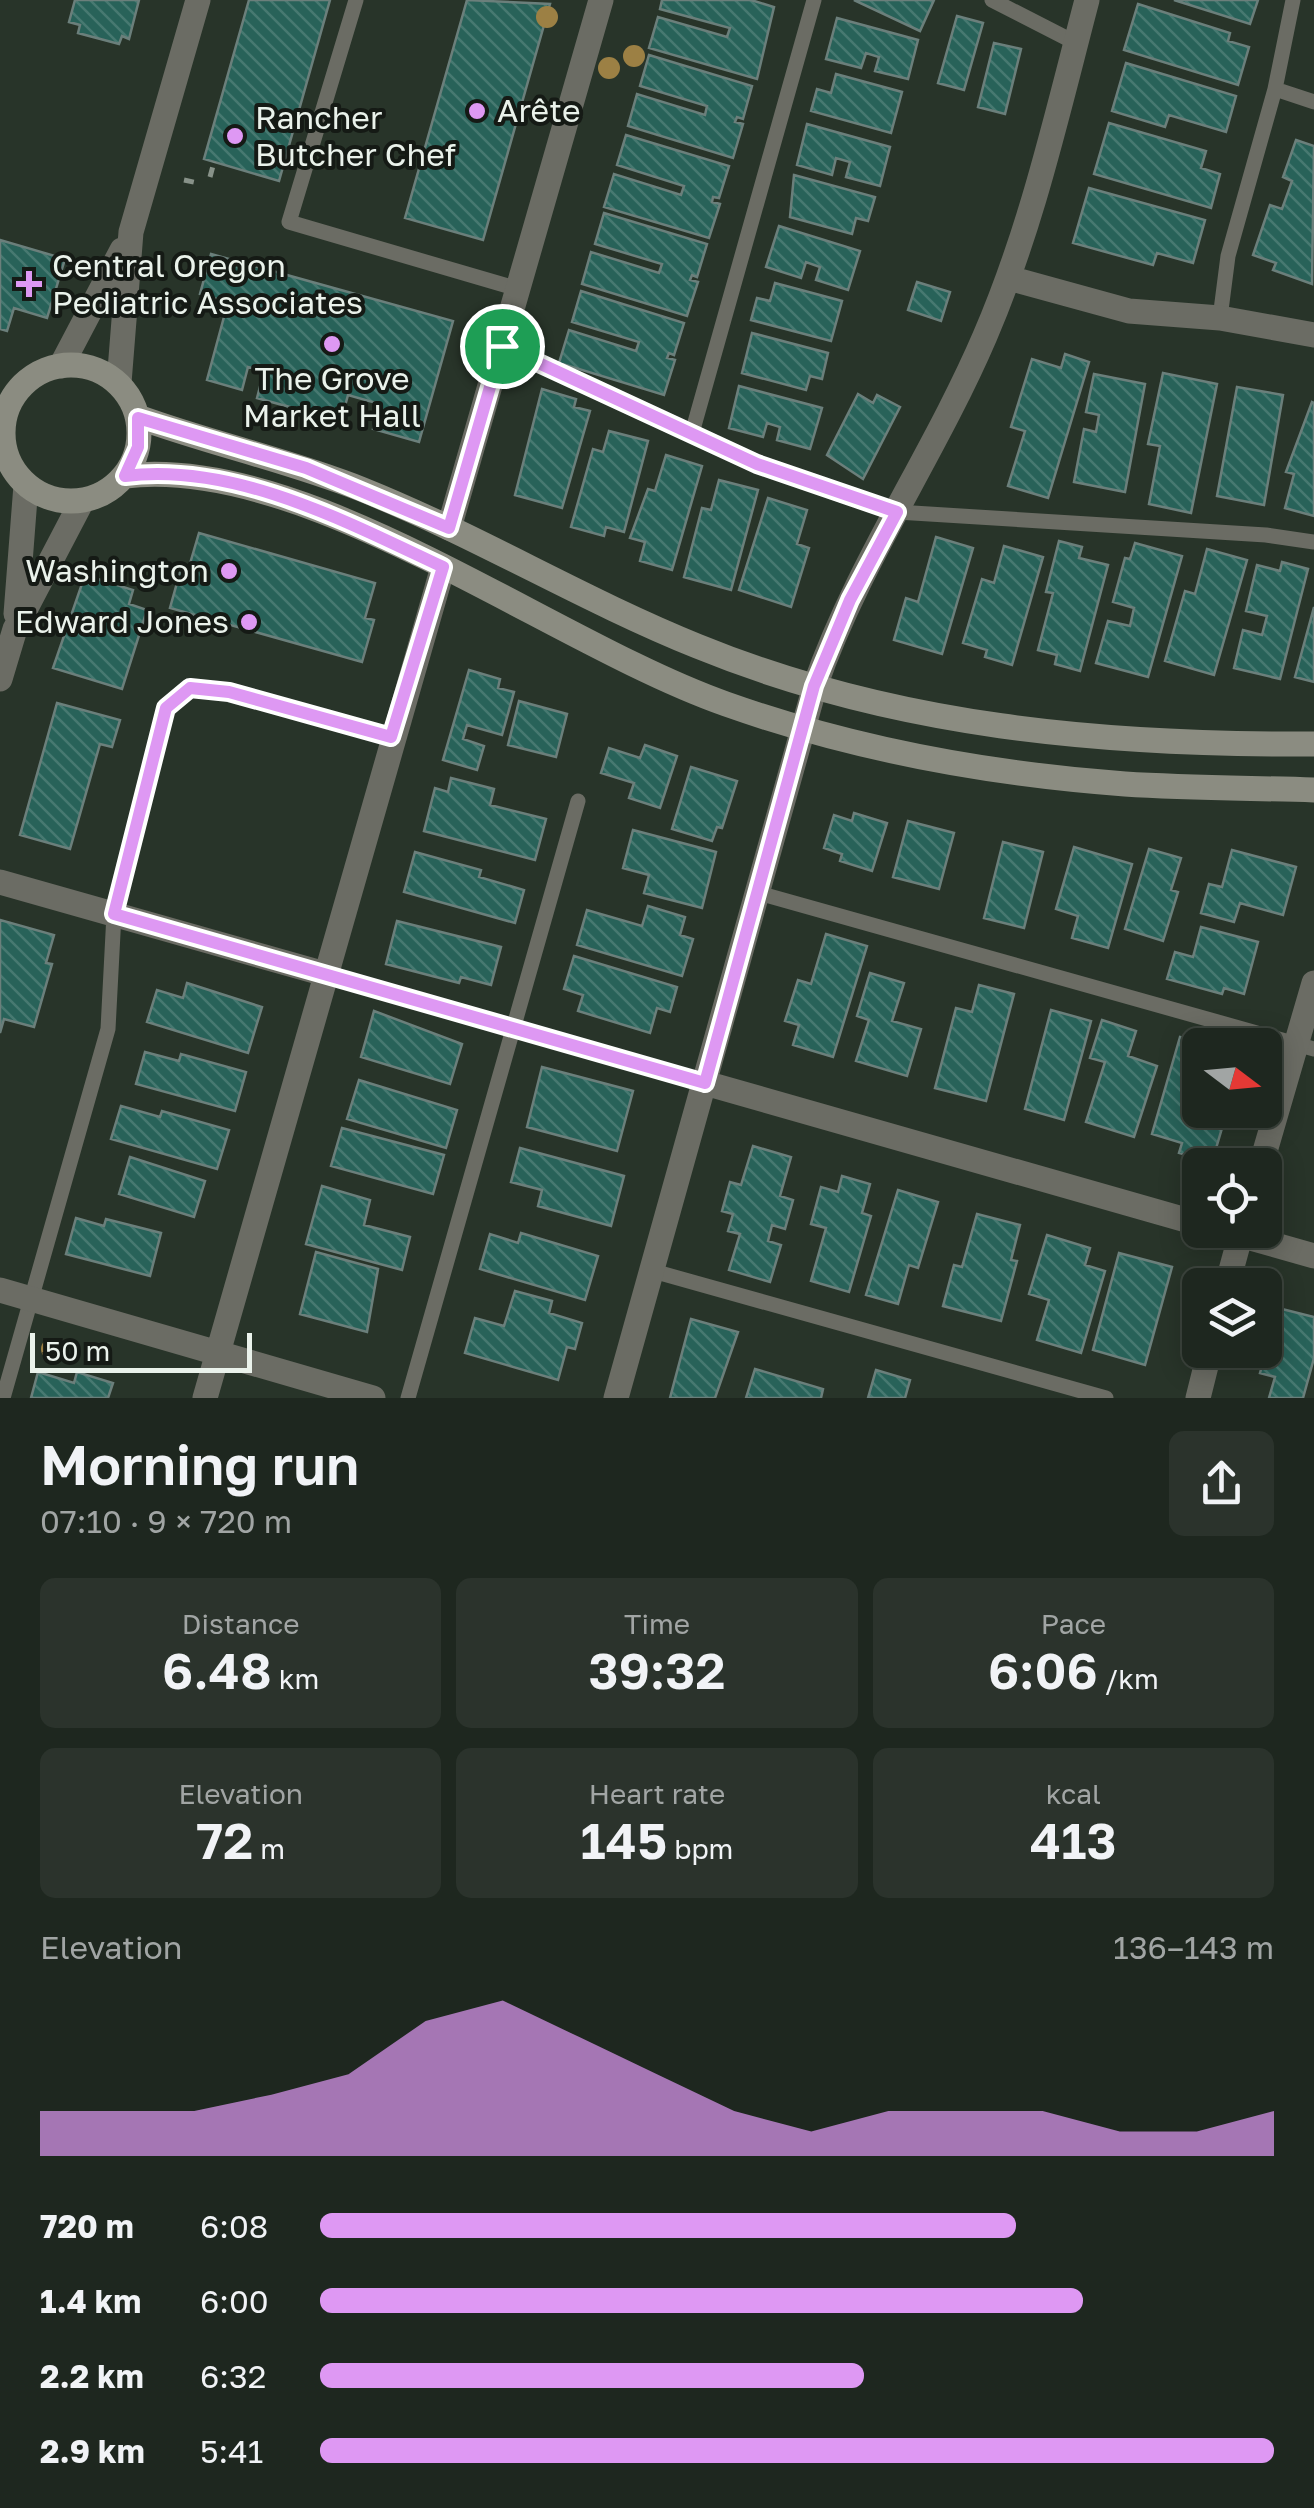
<!DOCTYPE html>
<html lang="en">
<head>
<meta charset="utf-8">
<style>
	body { margin:0; font-family:"Golos Text",sans-serif; background:#2b332c; color:#f1f3f6; height:100vh; display:flex; flex-direction:column; font-size:38px; white-space:nowrap }
	* { box-sizing:border-box; margin:0 }
	p { font-size:32px; color:#a1a5a4 }
	.icon { flex:none; width:55px; height:55px; fill:none; stroke:currentColor; stroke-width:2; stroke-linecap:round; stroke-linejoin:round }
	.map { position:relative; height:1398px; overflow:hidden }
	.details { display:flex; flex-direction:column; background:#1e271f; flex:1 }
	.details>* { flex:none }
	.needle { width:65px; rotate:106deg }
	.fabs { position:absolute; left:1182px; top:1028px; display:grid; gap:20px }
	.fabs a { display:grid; place-items:center; width:100px; height:100px; border-radius:15px; background:#1e271f; box-shadow:0 5px 25px #0003,0 0 0 2px #3c443d; font-size:50px }
	.scale { position:absolute; left:30px; bottom:25px; width:222px; box-sizing:border-box; padding-left:10px; border:5px solid #eaf2eb; border-top:0; font-size:28px; line-height:35px; white-space:nowrap; color:#eaf2eb; -webkit-text-stroke:8px #151a15; paint-order:stroke }
	.pin { position:absolute; display:grid; place-items:center; width:85px; height:85px; color:#fff; margin:-42px; border:5px solid #fff; border-radius:50%; box-shadow:0 2px 10px #0007 }
	.round { display:grid; place-items:center; flex:none; width:105px; height:105px; border-radius:15px; background:#2b332c }
	.overview { display:flex; align-items:center; justify-content:space-between; height:170px; padding:0 40px }
	h1 { font-size:55px; font-weight:600; line-height:75px }
	.figures { display:grid; grid-template-columns:repeat(3,1fr); gap:15px; height:170px; padding:10px 40px }
	.figures div { display:grid; align-content:center; border-radius:15px; background:#2b332c; text-align:center }
	.figures b { font-size:50px; font-weight:600 }
	.figures small { font-size:28px; font-weight:400 }
	.figures p { font-size:28px }
	.chart { height:280px; padding:20px 40px }
	.chart p { display:flex; justify-content:space-between }
	.chart svg { width:100%; height:180px; margin-top:10px; fill:#de98f3; opacity:.7 }
	ul { padding:0 40px; list-style:none; font-size:32px }
	li { display:grid; grid-template-columns:160px 120px 1fr; align-items:center; height:75px }
	li i { height:25px; border-radius:12px; background:#de98f3 }
	.map>svg:first-child { display:block }
	.building { fill:url(#building-back-hatch); stroke:#6b7f7b; stroke-width:2.5 }
	.lines { fill:none; stroke-linecap:round; stroke-linejoin:round }
	.path { stroke:#889289; stroke-width:5; stroke-dasharray:10 5; stroke-linecap:butt }
	.service { stroke:#6b6c64; stroke-width:15 }
	.minor { stroke:#6b6c64; stroke-width:25 }
	.tertiary { stroke:#6b6c64; stroke-width:25 }
	.secondary { stroke:#8b8c81; stroke-width:25 }
	.tree { fill:#9c8044 }
	.route-casing { stroke:#fff; stroke-width:20 }
	.route { stroke:#de98f3; stroke-width:12 }
	.poi-dot { fill:#de98f3; stroke:#151a15; stroke-width:4 }
	.labels { text-anchor:middle; stroke-width:8; stroke-linejoin:round; paint-order:stroke }
	.poi-label { font-size:32px; fill:#eaf2eb; stroke:#151a15; text-anchor:start }
</style>
</head>
<body>
<div class="map">
<svg width="1314" height="1398" viewBox="0 0 1314 1398">
	<defs>
		<pattern id="building-back-hatch" width="6" height="6" patternUnits="userSpaceOnUse" patternTransform="scale(2.5)"><rect width="6" height="6" fill="#286259"/><path d="M-1 5l2 2M0 0l6 6M5-1l2 2" fill="none" stroke="#477971"/></pattern>
	</defs>
	<rect width="100%" height="100%" fill="#283429"/>
	<path class="building" d="M 75,0 L 139,0 L 129,39 L 122,36 L 119,44 L 78,33 L 80,25 L 69,22 Z
		M 249,0 L 330,0 L 279,181 L 204,159 Z
		M 467,0 L 550,4 L 483,240 L 405,218 Z
		M 662,0 L 751,0 L 774,7 L 757,79 L 649,48 L 658,17 L 727,37 L 730,28 L 660,9 Z
		M 854,0 L 934,0 L 920,31 Z
		M 1174,0 L 1258,0 L 1250,24 Z
		M 1138,4 L 1230,33 L 1228,41 L 1249,47 L 1238,85 L 1124,50 Z
		M 957,16 L 983,23 L 964,90 L 938,83 Z
		M 837,18 L 918,40 L 908,79 L 875,71 L 879,57 L 866,53 L 861,68 L 826,59 Z
		M 994,43 L 1021,49 L 1005,114 L 978,107 Z
		M 649,55 L 752,86 L 743,119 L 737,117 L 735,122 L 743,124 L 733,158 L 628,126 L 637,94 L 705,115 L 707,106 L 640,86 Z
		M 1126,63 L 1236,96 L 1226,132 L 1169,115 L 1165,127 L 1112,111 Z
		M 836,74 L 902,92 L 891,133 L 811,111 L 817,89 L 831,93 Z
		M 1109,123 L 1206,151 L 1201,168 L 1220,174 L 1211,208 L 1094,174 Z
		M 807,124 L 890,147 L 880,186 L 846,177 L 850,162 L 836,158 L 832,175 L 797,165 Z
		M 626,135 L 729,166 L 719,198 L 713,197 L 712,202 L 720,204 L 709,238 L 604,207 L 614,174 L 681,195 L 684,186 L 617,165 Z
		M 1296,140 L 1314,146 L 1312,284 L 1273,270 L 1276,263 L 1253,255 L 1270,205 L 1282,209 L 1292,181 L 1283,177 Z
		M 794,175 L 875,197 L 868,221 L 856,218 L 852,234 L 790,217 Z
		M 1089,188 L 1205,220 L 1193,263 L 1157,253 L 1153,265 L 1073,243 Z
		M 604,213 L 707,244 L 697,277 L 692,275 L 690,280 L 698,282 L 687,316 L 582,284 L 591,252 L 659,273 L 662,264 L 595,244 Z
		M 779,226 L 860,251 L 848,290 L 816,280 L 820,267 L 806,262 L 801,278 L 766,267 Z
		M 0,240 L 65,259 L 47,318 L 14,308 L 7,331 L 0,329 Z
		M 211,254 L 453,321 L 419,442 L 373,429 L 380,404 L 348,395 L 341,421 L 257,398 L 264,371 L 248,367 L 242,390 L 207,380 L 228,302 L 200,294 Z
		M 917,282 L 950,292 L 941,321 L 908,310 Z
		M 775,283 L 842,301 L 831,341 L 751,320 L 757,298 L 770,301 Z
		M 581,291 L 684,323 L 674,355 L 669,353 L 667,358 L 675,360 L 664,395 L 559,363 L 569,330 L 636,351 L 639,342 L 572,322 Z
		M 752,333 L 828,353 L 822,379 L 810,376 L 806,390 L 742,373 Z
		M 1065,354 L 1089,362 L 1048,498 L 1008,486 L 1025,431 L 1011,427 L 1032,359 L 1061,368 Z
		M 1163,373 L 1217,384 L 1191,513 L 1149,504 L 1160,446 L 1148,444 Z
		M 1094,374 L 1145,384 L 1125,492 L 1074,482 L 1084,429 L 1096,432 L 1099,415 L 1086,412 Z
		M 739,386 L 822,408 L 810,449 L 777,440 L 780,427 L 767,423 L 763,437 L 729,428 Z
		M 1237,387 L 1283,395 L 1264,505 L 1217,496 Z
		M 542,389 L 576,399 L 574,407 L 590,411 L 562,508 L 515,495 Z
		M 858,394 L 873,403 L 877,395 L 900,407 L 863,479 L 827,455 Z
		M 1312,402 L 1314,403 L 1314,516 L 1285,508 L 1294,474 L 1286,472 Z
		M 609,431 L 648,441 L 624,532 L 606,527 L 604,536 L 571,527 L 593,449 L 603,452 Z
		M 666,455 L 702,466 L 672,570 L 640,561 L 645,542 L 630,538 L 648,489 L 655,491 Z
		M 719,480 L 758,490 L 731,590 L 684,577 L 702,508 L 711,510 Z
		M 768,498 L 807,510 L 797,544 L 809,548 L 791,607 L 739,590 Z
		M 199,533 L 375,583 L 365,618 L 374,620 L 362,662 L 170,608 L 182,565 L 189,567 Z
		M 936,537 L 973,548 L 942,654 L 894,640 L 906,598 L 918,602 Z
		M 1059,541 L 1082,547 L 1079,558 L 1108,565 L 1080,671 L 1055,664 L 1057,655 L 1038,650 L 1053,593 L 1046,592 Z
		M 1135,543 L 1182,556 L 1148,677 L 1096,663 L 1108,621 L 1130,626 L 1134,608 L 1113,602 L 1125,558 L 1130,559 Z
		M 1004,546 L 1043,557 L 1012,665 L 985,657 L 987,650 L 963,643 L 982,579 L 994,583 Z
		M 1207,549 L 1247,560 L 1214,675 L 1165,661 L 1185,591 L 1195,594 Z
		M 1282,562 L 1308,569 L 1280,679 L 1234,668 L 1243,630 L 1262,635 L 1267,616 L 1246,611 L 1257,565 L 1280,571 Z
		M 85,575 L 133,590 L 129,604 L 147,610 L 122,689 L 53,668 Z
		M 1314,607 L 1314,682 L 1295,677 Z
		M 469,670 L 500,679 L 498,688 L 514,692 L 502,735 L 467,725 L 463,739 L 484,746 L 477,770 L 443,760 Z
		M 519,701 L 567,714 L 556,757 L 508,745 Z
		M 57,703 L 120,720 L 112,747 L 100,744 L 70,849 L 20,835 Z
		M 645,745 L 677,756 L 660,808 L 629,798 L 634,783 L 601,773 L 609,748 L 640,758 Z
		M 691,767 L 737,781 L 722,828 L 717,827 L 712,841 L 672,829 Z
		M 451,778 L 494,789 L 490,805 L 546,819 L 535,860 L 424,831 L 435,788 L 448,792 Z
		M 854,813 L 887,823 L 872,871 L 840,861 L 842,854 L 824,848 L 834,815 L 852,821 Z
		M 908,821 L 954,833 L 939,889 L 893,877 Z
		M 633,830 L 716,852 L 702,908 L 644,893 L 649,875 L 623,868 Z
		M 1003,842 L 1043,852 L 1024,928 L 984,918 Z
		M 1074,847 L 1132,864 L 1108,948 L 1072,938 L 1078,916 L 1056,909 Z
		M 1149,849 L 1181,858 L 1171,890 L 1178,892 L 1163,941 L 1125,929 Z
		M 1232,850 L 1296,867 L 1283,915 L 1240,903 L 1234,922 L 1201,913 L 1209,884 L 1222,887 Z
		M 415,852 L 481,870 L 479,877 L 524,890 L 515,923 L 404,892 Z
		M 648,906 L 685,917 L 680,935 L 693,939 L 682,976 L 577,945 L 587,910 L 642,926 Z
		M 0,920 L 54,935 L 46,963 L 52,964 L 34,1027 L 4,1019 L 0,1033 Z
		M 397,921 L 501,947 L 491,985 L 461,977 L 459,983 L 386,964 Z
		M 1201,927 L 1258,942 L 1244,994 L 1224,988 L 1222,994 L 1167,979 L 1175,952 L 1193,957 Z
		M 826,934 L 867,946 L 833,1057 L 793,1045 L 799,1025 L 785,1021 L 798,980 L 811,984 Z
		M 574,956 L 677,987 L 670,1012 L 657,1008 L 650,1033 L 578,1011 L 583,995 L 564,989 Z
		M 870,973 L 904,983 L 892,1021 L 921,1029 L 907,1076 L 856,1061 L 869,1020 L 857,1016 Z
		M 187,983 L 262,1007 L 248,1053 L 147,1022 L 157,990 L 183,998 Z
		M 979,985 L 1014,994 L 986,1101 L 935,1088 L 956,1008 L 972,1012 Z
		M 1051,1010 L 1091,1021 L 1064,1120 L 1025,1109 Z
		M 374,1011 L 462,1044 L 450,1084 L 361,1057 Z
		M 1102,1020 L 1136,1031 L 1128,1056 L 1157,1066 L 1134,1137 L 1086,1122 L 1105,1062 L 1090,1058 Z
		M 1180,1037 L 1208,1045 L 1200,1045 L 1200,1110 L 1227,1110 L 1225,1114 L 1214,1111 L 1211,1125 L 1222,1128 L 1212,1162 L 1179,1153 L 1182,1143 L 1152,1134 Z
		M 145,1052 L 179,1061 L 181,1054 L 246,1072 L 235,1111 L 136,1084 Z
		M 542,1067 L 633,1091 L 617,1151 L 527,1127 Z
		M 359,1080 L 457,1110 L 446,1148 L 347,1119 Z
		M 121,1106 L 160,1117 L 162,1111 L 229,1130 L 217,1169 L 111,1139 Z
		M 342,1128 L 444,1155 L 433,1194 L 331,1166 Z
		M 753,1146 L 791,1157 L 780,1196 L 793,1200 L 785,1229 L 772,1225 L 768,1241 L 781,1245 L 770,1282 L 729,1270 L 740,1234 L 728,1231 L 733,1214 L 722,1211 L 730,1182 L 741,1185 Z
		M 520,1148 L 624,1176 L 611,1226 L 538,1206 L 542,1190 L 511,1182 Z
		M 130,1157 L 205,1181 L 194,1217 L 119,1194 Z
		M 842,1176 L 870,1184 L 862,1213 L 871,1216 L 849,1292 L 811,1281 L 826,1228 L 811,1224 L 821,1187 L 838,1192 Z
		M 322,1186 L 370,1200 L 364,1225 L 410,1237 L 402,1270 L 306,1244 Z
		M 898,1190 L 938,1202 L 918,1268 L 909,1265 L 898,1304 L 866,1295 Z
		M 977,1214 L 1020,1225 L 1011,1260 L 1017,1261 L 1001,1321 L 943,1306 L 954,1265 L 962,1267 Z
		M 76,1218 L 104,1226 L 106,1219 L 161,1233 L 150,1276 L 66,1254 Z
		M 521,1233 L 598,1256 L 585,1300 L 480,1269 L 490,1234 L 518,1243 Z
		M 1047,1235 L 1090,1248 L 1085,1265 L 1105,1271 L 1081,1353 L 1037,1340 L 1049,1300 L 1029,1294 Z
		M 316,1252 L 378,1269 L 367,1332 L 300,1314 Z
		M 1119,1253 L 1172,1267 L 1145,1365 L 1093,1350 Z
		M 515,1291 L 552,1301 L 549,1313 L 582,1323 L 575,1349 L 567,1347 L 558,1380 L 465,1353 L 475,1318 L 504,1326 Z
		M 1278,1308 L 1314,1317 L 1314,1358 L 1303,1398 L 1269,1398 L 1275,1377 L 1260,1373 Z
		M 691,1319 L 738,1332 L 715,1398 L 670,1398 Z
		M 755,1369 L 823,1389 L 821,1398 L 746,1398 Z
		M 876,1370 L 910,1380 L 905,1398 L 868,1398 Z
		M 38,1372 L 74,1383 L 77,1372 L 113,1383 L 108,1398 L 31,1398 Z"/>
	<g class="lines">
		<path class="path" d="M 210,177 L 214,162
			M 184,180 L 198,183
			M 535,1034 L 678,1076"/>
		<path class="service" d="M 356,0 L 289,222 L 518,289
			M 992,0 L 1076,43
			M 1275,89 L 1314,102
			M 1220,318 L 1228,256 L 1275,89 L 1293,0
			M 502,346 L 757,464 L 897,512 L 1266,535 L 1314,542
			M 692,433 L 814,0
			M 755,892 L 1314,1049
			M 325,974 L 514,1028
			M 653,1271 L 1106,1398
			M 3,1398 L 108,1029 L 114,914 L 166,708 L 190,688 L 229,692 L 391,737
			M 408,1398 L 578,801"/>
		<path class="minor" d="M 1009,278 L 1129,311 L 1220,318 L 1314,335
			M 449,528 L 601,0
			M 0,882 L 325,974
			M 705,1083 L 1200,1224
			M 1261,1165 L 1314,983
			M 1222,1230 L 1314,1256
			M 1227,1285 L 1242,1230
			M 0,1290 L 373,1398
			M 205,1398 L 443,567
			M 616,1398 L 815,686 C 858,563 934,455 985,336 C 1032,227 1057,114 1087,0
			M 1198,1398 L 1210,1350"/>
		<path class="tertiary" d="M 61,366 L 122,250
			M 119,383 L 131,232 L 198,0
			M 16,614 L 26,485
			M 0,679 L 15,629 L 82,501"/>
		<path class="secondary" d="M3 433a68 68 0 1 1 136 0a68 68 0 1 1-136 0Z
			M 138,417 C 212,444 288,460 361,489 C 476,535 583,600 697,646 C 895,727 1103,745 1314,744
			M 125,476 C 307,454 552,643 726,704 C 853,749 990,774 1125,784 C 1188,788 1251,788 1314,790"/>
	</g>
	<g class="tree">
		<circle cx="547" cy="17" r="11"/>
		<circle cx="634" cy="56" r="11"/>
		<circle cx="609" cy="68" r="11"/>
		<circle cx="52" cy="1349" r="11"/>
	</g>
	<g class="lines">
		<g class="route-casing">
			<path id="route" d="M 502,346 L 757,464 L 897,512 L 850,600 L 814,686 L 705,1083 L 114,914 L 166,708 L 190,688 L 229,692 L 391,737 L 443,567 C 347,522 234,462 125,476 L 138,447 L 138,418 L 306,468 L 449,528 Z"/>
		</g>
		<use href="#route" class="route"/>
	</g>
	<g class="poi-dot">
		<circle cx="477" cy="111" r="10"/>
		<circle cx="235" cy="136" r="10"/>
		<path d="M24 269h10v10h10v10h-10v10h-10v-10h-10v-10h10z"/>
		<circle cx="332" cy="344" r="10"/>
		<circle cx="229" cy="571" r="10"/>
		<circle cx="249" cy="622" r="10"/>
	</g>
	<g class="labels">
		<g class="poi-label">
			<text x="497" y="122">Arête</text>
			<text x="255" y="129">Rancher<tspan x="255" dy="37">Butcher Chef</tspan></text>
			<text x="52" y="277">Central Oregon<tspan x="52" dy="37">Pediatric Associates</tspan></text>
			<text x="332" y="390" text-anchor="middle">The Grove<tspan x="332" dy="37">Market Hall</tspan></text>
			<text x="209" y="582" text-anchor="end">Washington</text>
			<text x="229" y="633" text-anchor="end">Edward Jones</text>
		</g>
	</g>
</svg>
<div class="fabs">
<a><svg class="needle" viewBox="-14 -14 28 28"><path d="M0-13l5 13h-10z" fill="#e53935"/><path d="M0 13l5-13h-10z" fill="#a1a5a4"/></svg></a>
<a><svg class="icon" aria-label="locate" viewBox="0 0 24 24"><circle cx="12" cy="12" r="6"/><path d="M12 2v4M12 18v4M2 12h4M18 12h4"/></svg></a>
<a><svg class="icon" aria-label="layers" viewBox="0 0 24 24"><path d="M12 4l9 5-9 5-9-5zM3 14l9 5 9-5"/></svg></a>
</div>
<div class="scale">50 m</div>
<div class="pin" style="left:502px;top:346px;background:#1e9e55"><svg class="icon" aria-label="arrive" viewBox="0 0 24 24"><path d="M6 21V4h12l-3 4 3 4H6"/></svg></div>
</div>
<section class="details">
<div class="overview"><div><h1>Morning run</h1><p>07:10 · 9 × 720 m</p></div><a class="round"><svg class="icon" aria-label="share" viewBox="0 0 24 24"><path d="M12 15V3M7 8l5-5 5 5M5 13v7h14v-7"/></svg></a></div>
<div class="figures">
<div><p>Distance</p><b>6.48<small> km</small></b></div>
<div><p>Time</p><b>39:32</b></div>
<div><p>Pace</p><b>6:06<small> /km</small></b></div>
</div>
<div class="figures">
<div><p>Elevation</p><b>72<small> m</small></b></div>
<div><p>Heart rate</p><b>145<small> bpm</small></b></div>
<div><p>kcal</p><b>413</b></div>
</div>
<div class="chart"><p><span>Elevation</span>136–143 m</p>
<svg viewBox="0 0 160 44" preserveAspectRatio="none"><path d="M0 44V33L10 33L20 33L30 29L40 24L50 11L60 6L70 15L80 24L90 33L100 38L110 33L120 33L130 33L140 38L150 38L160 33V44z"/></svg>
</div>
<ul>
<li><b>720 m</b>6:08<i style="width:73%"></i></li>
<li><b>1.4 km</b>6:00<i style="width:80%"></i></li>
<li><b>2.2 km</b>6:32<i style="width:57%"></i></li>
<li><b>2.9 km</b>5:41<i style="width:100%"></i></li>
</ul>
</section>
</body>
</html>
